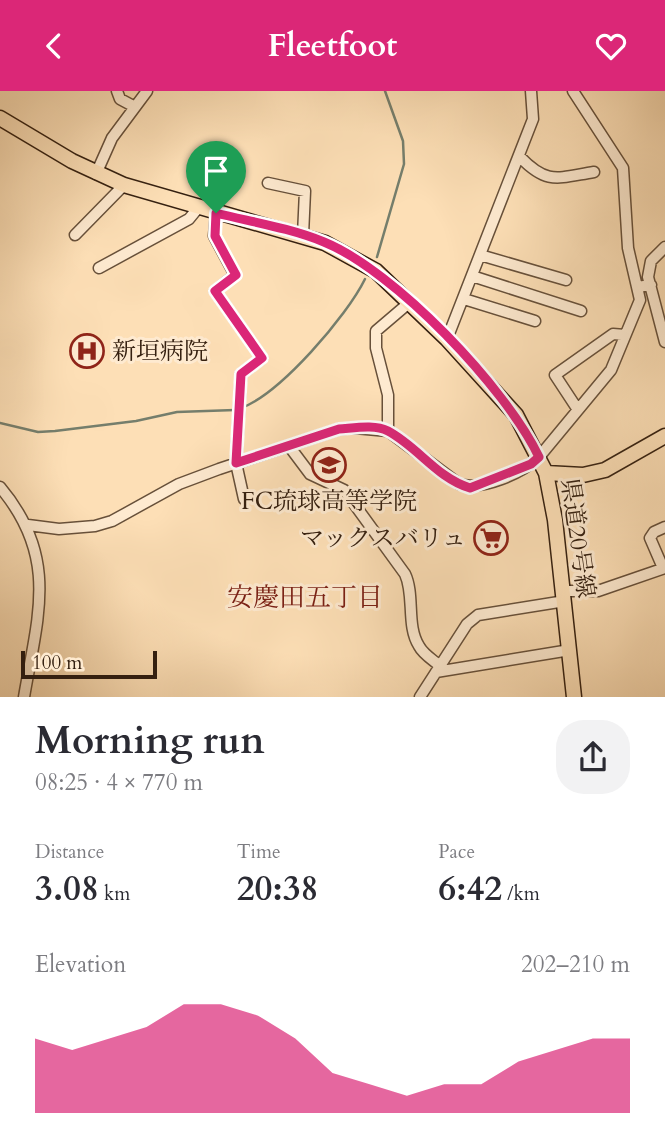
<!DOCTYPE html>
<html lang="en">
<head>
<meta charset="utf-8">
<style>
	body { margin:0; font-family:Cardo,"Noto Serif JP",serif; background:#f2f2f3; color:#2b2b33; height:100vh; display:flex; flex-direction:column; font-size:26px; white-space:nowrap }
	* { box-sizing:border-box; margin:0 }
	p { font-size:23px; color:#7c7c81 }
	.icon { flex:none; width:38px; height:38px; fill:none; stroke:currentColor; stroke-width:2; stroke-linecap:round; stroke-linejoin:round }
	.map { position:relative; height:606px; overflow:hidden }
	.sheet { display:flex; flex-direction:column; background:#fff; flex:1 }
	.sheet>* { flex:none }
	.scale { position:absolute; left:21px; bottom:18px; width:136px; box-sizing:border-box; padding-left:7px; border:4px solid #352010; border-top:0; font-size:19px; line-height:24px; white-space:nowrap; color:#352010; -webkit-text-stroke:5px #feead0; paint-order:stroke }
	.pin { position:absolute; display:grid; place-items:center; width:60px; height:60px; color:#fff; margin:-72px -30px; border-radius:50% 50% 50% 0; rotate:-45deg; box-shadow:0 0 7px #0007 }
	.pin .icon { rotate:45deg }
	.round { display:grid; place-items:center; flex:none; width:74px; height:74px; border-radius:28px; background:#f2f2f3 }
	.overview { display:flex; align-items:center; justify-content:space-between; height:119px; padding:0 35px }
	h1 { font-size:38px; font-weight:700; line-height:52px }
	.metrics { display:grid; grid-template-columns:repeat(3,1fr); gap:10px; height:119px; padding:7px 35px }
	.metrics div { display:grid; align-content:center }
	.metrics b { font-size:35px; font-weight:700 }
	.metrics small { font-size:19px; font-weight:400 }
	.metrics p { font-size:19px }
	.chart { height:196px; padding:14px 35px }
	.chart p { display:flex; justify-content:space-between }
	.chart svg { width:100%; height:126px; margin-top:7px; fill:#db2777; opacity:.7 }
	header { display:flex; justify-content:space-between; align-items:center; height:91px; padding:0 35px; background:#db2777; color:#fff; font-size:32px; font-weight:700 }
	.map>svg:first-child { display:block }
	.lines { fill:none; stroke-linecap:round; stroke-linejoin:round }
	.stream { stroke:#757e6c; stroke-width:2.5 }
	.minor-casing { stroke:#67503a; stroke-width:13 }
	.major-casing { stroke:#352010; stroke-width:17 }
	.minor { stroke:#feead0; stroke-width:10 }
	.major { stroke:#fddfb6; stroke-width:14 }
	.route-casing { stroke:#fff; stroke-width:14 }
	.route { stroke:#db2777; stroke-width:9 }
	.labels { text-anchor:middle; stroke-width:6; stroke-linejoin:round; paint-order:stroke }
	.poi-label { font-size:24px; fill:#352010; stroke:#feead0; text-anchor:start }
	.street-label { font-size:24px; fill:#352010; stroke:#feead0 }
	.neighbourhood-label { font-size:26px; fill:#7a1f14; stroke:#feead0 }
</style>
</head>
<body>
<header><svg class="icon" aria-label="back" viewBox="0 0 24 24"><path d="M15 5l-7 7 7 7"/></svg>Fleetfoot<svg class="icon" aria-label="heart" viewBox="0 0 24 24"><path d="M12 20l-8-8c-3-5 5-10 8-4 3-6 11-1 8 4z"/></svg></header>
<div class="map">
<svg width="665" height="606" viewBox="0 0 665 606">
	<rect width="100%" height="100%" fill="#fddfb6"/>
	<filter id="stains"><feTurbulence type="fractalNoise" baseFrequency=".00286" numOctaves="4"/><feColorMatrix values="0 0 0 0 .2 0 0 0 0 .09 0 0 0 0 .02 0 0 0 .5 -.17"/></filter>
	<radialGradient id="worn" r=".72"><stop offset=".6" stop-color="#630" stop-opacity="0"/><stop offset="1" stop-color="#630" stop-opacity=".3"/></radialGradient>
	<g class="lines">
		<path class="stream" d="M 377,166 L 404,73 L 403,50 L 385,0
			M 241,317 C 280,303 347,225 365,188
			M 0,332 L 38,341 L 55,340 L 136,330 L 177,321 L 235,319"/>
		<g class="minor-casing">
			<path id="minor" d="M 117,0 L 120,8 L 135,16
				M 573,0 L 623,77 L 628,157 L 637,196 L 651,194
				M 520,66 C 547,94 557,87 594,81
				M 96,83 L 112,47 L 147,0
				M 268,92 L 305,100 L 303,144
				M 216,122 L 214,145 L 235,184 L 215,200 L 262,267 L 241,283 L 236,372 L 244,408
				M 75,144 L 124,94
				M 665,156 L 651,170 L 648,186 L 665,251
				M 480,164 L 566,189
				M 99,177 L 189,128 L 198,117
				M 472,185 L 581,220
				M 464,208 L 535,230
				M 447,248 L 533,28 L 531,0
				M 578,319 L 555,284 L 613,243 L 625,244
				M 388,340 L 388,304 L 376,257 L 376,240 L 410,211
				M 289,355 L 310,383 L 344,399 L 405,483 C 415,504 406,535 419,555 C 423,563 433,569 440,575
				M 0,396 C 59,466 38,524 24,606
				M 28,434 L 59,438 L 95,435 L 112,430 L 179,393 L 219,378 L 339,338 L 355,337 L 388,340 L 459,393 C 482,400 522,382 539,366 L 611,279 L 640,209 L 637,196
				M 663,477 L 650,447 L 654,441 L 665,436
				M 564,500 L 598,500 L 665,477
				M 436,581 L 570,559
				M 420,606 L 467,533 L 478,524 L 565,510"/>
		</g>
		<g class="major-casing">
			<path id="major" d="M 0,27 L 72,70 L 124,94 L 325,152 L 376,180 L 447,248 L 516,324 L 546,382 L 555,429 L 574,606
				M 546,382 L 583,384 L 605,379 L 665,345"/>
		</g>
		<use href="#minor" class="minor"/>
		<use href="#major" class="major"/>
	</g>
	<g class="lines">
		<g class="route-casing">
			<path id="route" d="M 216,122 C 252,131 290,137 324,151 C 395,180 506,297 539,366 L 531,373 L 470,397 C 437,387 418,356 388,340 C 375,333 354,337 339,338 L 236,372 L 241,283 L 262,267 L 215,200 L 236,184 L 215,145 Z"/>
		</g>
		<use href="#route" class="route"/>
	</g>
	<defs>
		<g id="hospital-ring" transform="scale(1.75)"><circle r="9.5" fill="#feead0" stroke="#8f2418" stroke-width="1.5"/><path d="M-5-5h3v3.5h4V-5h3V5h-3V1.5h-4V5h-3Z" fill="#8f2418"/></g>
		<g id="school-ring" transform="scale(1.75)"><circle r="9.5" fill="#feead0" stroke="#8f2418" stroke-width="1.5"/><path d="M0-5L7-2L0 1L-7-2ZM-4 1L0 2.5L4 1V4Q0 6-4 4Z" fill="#8f2418"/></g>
		<g id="supermarket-ring" transform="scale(1.75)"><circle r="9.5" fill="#feead0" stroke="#8f2418" stroke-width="1.5"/><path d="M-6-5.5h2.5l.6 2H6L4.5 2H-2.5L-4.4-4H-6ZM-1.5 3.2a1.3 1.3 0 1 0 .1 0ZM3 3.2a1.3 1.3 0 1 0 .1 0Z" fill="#8f2418"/></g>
	</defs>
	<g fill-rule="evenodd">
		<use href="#hospital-ring" x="87" y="260"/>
		<use href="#school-ring" x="329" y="374"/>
		<use href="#supermarket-ring" x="491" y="447"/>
	</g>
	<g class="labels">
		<g class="poi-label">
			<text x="112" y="268">新垣病院</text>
			<text x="329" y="418" text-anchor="middle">FC琉球高等学院</text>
			<text x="466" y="455" text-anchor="end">マックスバリュ</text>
		</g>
		<g class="street-label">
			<text transform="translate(578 447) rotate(82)" y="8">県道20号線</text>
		</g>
		<g class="neighbourhood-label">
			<text x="305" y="515">安慶田五丁目</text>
		</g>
	</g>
	<rect width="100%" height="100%" filter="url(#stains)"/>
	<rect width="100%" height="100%" fill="url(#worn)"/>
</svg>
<div class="scale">100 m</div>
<div class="pin" style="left:216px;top:122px;background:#1e9e55"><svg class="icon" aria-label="arrive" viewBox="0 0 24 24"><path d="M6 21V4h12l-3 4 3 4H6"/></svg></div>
</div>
<section class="sheet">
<div class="overview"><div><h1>Morning run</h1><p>08:25 · 4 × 770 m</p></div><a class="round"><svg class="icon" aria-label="share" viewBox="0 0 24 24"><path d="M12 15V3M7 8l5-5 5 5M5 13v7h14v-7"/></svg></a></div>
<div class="metrics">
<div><p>Distance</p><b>3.08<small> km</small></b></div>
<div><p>Time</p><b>20:38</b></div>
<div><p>Pace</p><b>6:42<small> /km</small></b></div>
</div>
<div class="chart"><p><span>Elevation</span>202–210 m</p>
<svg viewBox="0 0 160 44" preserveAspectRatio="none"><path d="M0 44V18L10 22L20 18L30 14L40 6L50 6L60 10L70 18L80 30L90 34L100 38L110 34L120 34L130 26L140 22L150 18L160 18V44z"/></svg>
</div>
</section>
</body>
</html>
